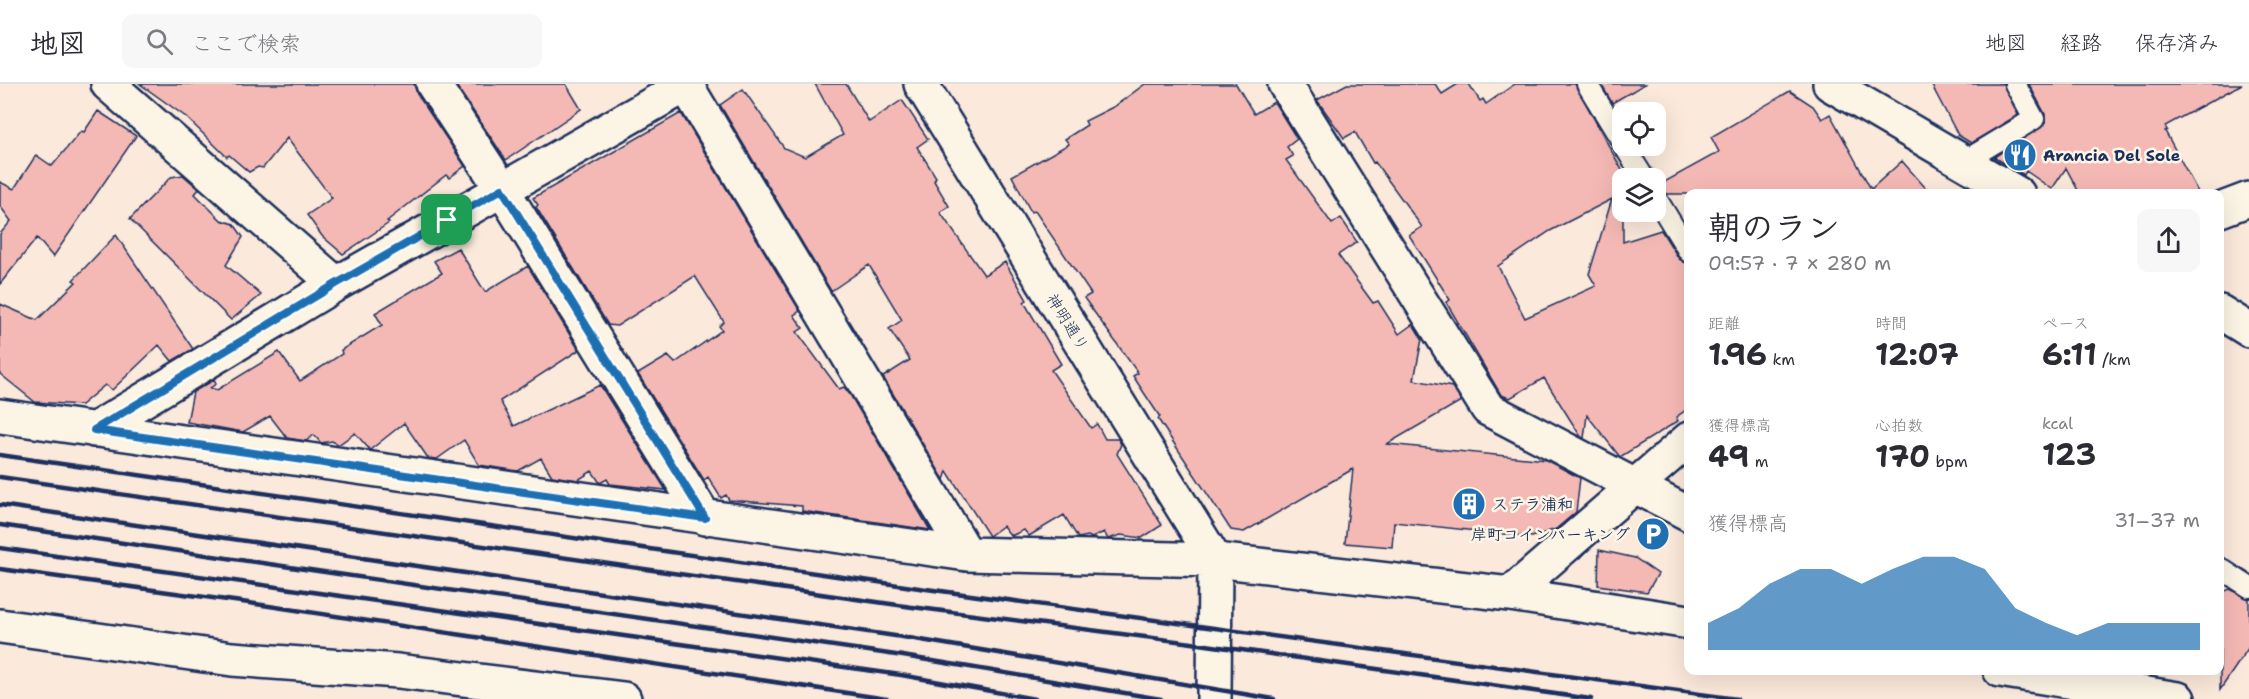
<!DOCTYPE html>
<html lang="ja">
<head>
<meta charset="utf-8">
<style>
	body { margin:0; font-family:"Shantell Sans","Klee One",sans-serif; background:#f7f7f7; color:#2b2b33; height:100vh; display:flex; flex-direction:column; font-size:22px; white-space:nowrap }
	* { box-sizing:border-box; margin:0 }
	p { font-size:20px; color:#7c7c81 }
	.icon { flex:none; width:33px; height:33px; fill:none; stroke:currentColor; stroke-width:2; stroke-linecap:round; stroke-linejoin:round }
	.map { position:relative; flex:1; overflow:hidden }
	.panel { position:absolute; left:1684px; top:105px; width:540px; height:486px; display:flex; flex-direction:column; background:#fff; border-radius:12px; box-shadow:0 6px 24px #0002 }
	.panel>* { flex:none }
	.fabs { position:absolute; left:1612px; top:18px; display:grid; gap:12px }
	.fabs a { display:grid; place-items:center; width:54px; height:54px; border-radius:12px; background:#fff; box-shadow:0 6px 24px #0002; font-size:30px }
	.pin { position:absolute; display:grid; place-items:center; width:51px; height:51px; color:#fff; margin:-26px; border-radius:12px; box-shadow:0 3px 9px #0006 }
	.round { display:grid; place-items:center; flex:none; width:63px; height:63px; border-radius:12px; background:#f7f7f7 }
	.headline { display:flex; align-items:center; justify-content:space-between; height:102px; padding:0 24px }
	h1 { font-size:33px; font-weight:700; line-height:45px }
	.stats { display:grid; grid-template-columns:repeat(3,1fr); gap:9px; height:102px; padding:6px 24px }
	.stats div { display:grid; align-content:center }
	.stats b { font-size:30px; font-weight:700 }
	.stats small { font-size:16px; font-weight:400 }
	.stats p { font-size:16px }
	.chart { height:168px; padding:12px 24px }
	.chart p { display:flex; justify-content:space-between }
	.chart svg { width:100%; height:108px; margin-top:6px; fill:#1f6fb2; opacity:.7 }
	header { display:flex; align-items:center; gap:36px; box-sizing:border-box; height:84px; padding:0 30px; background:#fff; border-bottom:2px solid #e1e1e2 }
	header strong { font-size:28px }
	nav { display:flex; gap:33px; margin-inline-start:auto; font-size:21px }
	.search { width:420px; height:54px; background:#f7f7f7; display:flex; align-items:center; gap:15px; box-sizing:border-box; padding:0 21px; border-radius:12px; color:#7c7c81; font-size:22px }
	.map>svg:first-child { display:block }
	.building { fill:#f5b9b5; stroke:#1b2f5e; stroke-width:1.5; fill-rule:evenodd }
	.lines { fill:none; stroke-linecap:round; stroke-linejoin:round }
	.lane-casing { stroke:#1b2f5e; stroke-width:24 }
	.street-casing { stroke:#1b2f5e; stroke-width:38 }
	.secondary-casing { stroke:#1b2f5e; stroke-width:38 }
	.lane { stroke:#fcf5e5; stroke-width:20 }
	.street { stroke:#fcf5e5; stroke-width:33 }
	.secondary { stroke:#fcf5e5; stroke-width:33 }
	.rail { stroke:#1b2f5e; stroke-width:4.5 }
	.route-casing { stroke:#fff; stroke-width:12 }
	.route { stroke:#1f6fb2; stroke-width:8 }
	.labels { text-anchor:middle; stroke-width:5; stroke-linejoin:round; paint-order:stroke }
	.poi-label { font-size:16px; font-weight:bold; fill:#1b2f5e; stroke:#fcf5e5; text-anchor:start }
	.street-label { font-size:16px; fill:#1b2f5e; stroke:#fcf5e5 }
</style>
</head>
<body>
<header>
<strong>地図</strong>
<div class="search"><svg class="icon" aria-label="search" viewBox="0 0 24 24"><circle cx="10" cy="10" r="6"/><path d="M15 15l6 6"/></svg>ここで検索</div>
<nav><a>地図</a><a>経路</a><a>保存済み</a></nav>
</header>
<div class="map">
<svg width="2249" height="615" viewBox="0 0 2249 615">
	<rect width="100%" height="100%" fill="#fbe9db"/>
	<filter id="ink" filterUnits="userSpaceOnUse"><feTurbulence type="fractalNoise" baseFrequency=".0167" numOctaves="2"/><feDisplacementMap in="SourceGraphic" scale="12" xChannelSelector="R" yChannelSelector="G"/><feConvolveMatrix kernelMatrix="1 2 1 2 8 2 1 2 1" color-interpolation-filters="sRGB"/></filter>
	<g filter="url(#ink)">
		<path class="building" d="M 140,0 L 414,0 L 417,10 L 465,82 L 449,94 L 446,91 L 387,137 L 389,139 L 343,170 L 322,152 L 307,131 L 332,114 L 287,54 L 263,84 L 258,83 L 249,88 L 229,71 L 227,73 L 186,33 Z
			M 455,0 L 566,0 L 581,25 L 506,76 Z
			M 815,0 L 846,0 L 869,38 L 902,16 L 928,55 L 917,63 L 936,93 L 934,97 L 949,122 L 940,128 L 984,191 L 1005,178 L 1027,216 L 1024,218 L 1061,280 L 1051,286 L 1091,344 L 1097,340 L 1105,355 L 1118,355 L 1121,360 L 1117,370 L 1162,441 L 1142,454 L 1121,451 L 1108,455 L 1104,448 L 1092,454 L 1088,452 L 1078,454 L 1064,431 L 1029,452 L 1024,446 L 1011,452 L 1003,442 L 989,452 L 947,387 L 944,396 L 883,293 L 910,276 L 889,245 L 902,236 L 869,181 L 831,207 L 720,21 L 743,5 L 784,64 L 805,73 L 843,51 Z
			M 1145,0 L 1236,0 L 1254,30 L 1274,18 L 1297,55 L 1287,63 L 1293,72 L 1286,76 L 1332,140 L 1341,134 L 1357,158 L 1338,171 L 1373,219 L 1378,217 L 1399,250 L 1413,240 L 1422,255 L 1414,296 L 1452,303 L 1461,317 L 1387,360 L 1546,376 L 1580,394 L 1576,428 L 1556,445 L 1532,453 L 1394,438 L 1392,463 L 1345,459 L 1353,385 L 1244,448 L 1231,446 L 1158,335 L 1160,333 L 1133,292 L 1138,289 L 1084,214 L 1091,210 L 1035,127 L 1031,128 L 1012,92 L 1069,60 L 1065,55 L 1087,41 L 1085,37 L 1115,22 Z
			M 1347,0 L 1435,0 L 1442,10 L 1458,0 L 1469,0 L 1480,17 L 1483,15 L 1486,20 L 1515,0 L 1575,0 L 1623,88 L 1623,158 L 1661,146 L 1679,175 L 1689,180 L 1689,324 L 1676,333 L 1678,337 L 1620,373 L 1587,331 L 1584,354 L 1581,353 L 1544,294 L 1510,314 L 1501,311 L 1446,218 L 1450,216 L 1409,151 L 1422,143 L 1375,78 L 1373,79 L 1355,48 L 1344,54 L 1317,16 ZM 1612,115 L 1589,190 L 1596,202 L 1525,234 L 1498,182 L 1550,147 Z
			M 1601,0 L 1645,0 L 1612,19 Z
			M 1931,0 L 2003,0 L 2018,31 L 1971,59 L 1958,51 Z
			M 2029,0 L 2242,0 L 2165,42 L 2167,46 L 2165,47 L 2199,110 L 2080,110 L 2066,84 L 2052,105 L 2026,87 L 2024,91 L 1994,73 L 2045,40 L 2045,30 Z
			M 1790,7 L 1813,22 L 1822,35 L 1830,30 L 1871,105 L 1902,77 L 1931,110 L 1667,110 L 1657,102 L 1719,68 L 1711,53 Z
			M 98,27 L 136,52 L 53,173 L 37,154 L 0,200 L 0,150 L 11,137 L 0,122 L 0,98 L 14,105 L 36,71 L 52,82 L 81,47 L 84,48 Z
			M 681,29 L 800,227 L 794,231 L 803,244 L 797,248 L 839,305 L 844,303 L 851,312 L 930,446 L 802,427 L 802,422 L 729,416 L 726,411 L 721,414 L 708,393 L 704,396 L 638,290 L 668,272 L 675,279 L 722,246 L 719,242 L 724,238 L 695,192 L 617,242 L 608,241 L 536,123 L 538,121 L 533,114 Z
			M 183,91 L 199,105 L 195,110 L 221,136 L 234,140 L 243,153 L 226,181 L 261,211 L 231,236 L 130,135 L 171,93 Z
			M 116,151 L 193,265 L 172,277 L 159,261 L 112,306 L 105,301 L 81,321 L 35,318 L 0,290 L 0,220 L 37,236 L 76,198 L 73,196 Z
			M 458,164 L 485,208 L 528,182 L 579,266 L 500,317 L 514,342 L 600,301 L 666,406 L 610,400 L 607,395 L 600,399 L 592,387 L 578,396 L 552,392 L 541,374 L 518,387 L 479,381 L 464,356 L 437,375 L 428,374 L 404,339 L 370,366 L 355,349 L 338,361 L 332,357 L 321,359 L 314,351 L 306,357 L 287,354 L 270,332 L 243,348 L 187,338 L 193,308 L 214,296 L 216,300 L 210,304 L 217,306 L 279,268 L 300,297 L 342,270 L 341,266 L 382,241 L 375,229 L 442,189 L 434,177 Z
			M 1599,466 L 1635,474 L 1658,490 L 1647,508 L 1598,501 Z
			M 2230,505 L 2249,515 L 2249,563 L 2220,606 L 2220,509 Z"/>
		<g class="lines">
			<g class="lane-casing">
				<path id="lane" d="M 1587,0 L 1623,59
					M 1624,62 L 1644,94
					M 1963,78 L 2034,35 L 2015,0
					M 1656,114 L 1689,168
					M 2220,484 L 2249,503"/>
			</g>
			<g class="street-casing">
				<path id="street" d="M 108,0 L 336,200
					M 433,0 L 502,105 L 705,434
					M 921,0 L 1215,476
					M 1285,0 L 1488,325 L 1689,430
					M 686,1 L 967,470
					M 2220,126 L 2249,115
					M 0,332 L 967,470 L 1215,476
					M 94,346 L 336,200 L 688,0
					M 0,542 L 232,575 L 398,587 L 624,615
					M 1214,615 L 1215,476"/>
			</g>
			<g class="secondary-casing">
				<path id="secondary" d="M 1830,0 L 2018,110
					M 2220,228 L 2249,246
					M 1215,476 L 1510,510 L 1689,538
					M 1510,510 L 1689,355
					M 2000,586 L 2178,615"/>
			</g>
			<use href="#lane" class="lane"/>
			<use href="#street" class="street"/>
			<use href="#secondary" class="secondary"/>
			<path class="rail" d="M 0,371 L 919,504 L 1737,615
				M 0,393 L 912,523 L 1192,559 L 1591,615
				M 0,421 L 909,554 L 1274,615
				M 0,441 L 903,572 L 1161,615
				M 0,464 L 901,591 L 1035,615
				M 0,485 L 249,519 L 887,615"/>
		</g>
	</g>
	<g class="lines" filter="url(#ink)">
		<g class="route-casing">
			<path id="route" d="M 502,105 L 705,434 L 94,346 L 336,200 Z"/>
		</g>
		<use href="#route" class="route"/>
	</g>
	<defs>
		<g id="restaurant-disc" transform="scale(1.725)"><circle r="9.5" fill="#1f6fb2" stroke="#fcf5e5"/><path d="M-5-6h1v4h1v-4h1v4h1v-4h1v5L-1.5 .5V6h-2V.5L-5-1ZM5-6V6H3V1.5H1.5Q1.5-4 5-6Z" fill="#fff"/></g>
		<g id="building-disc" transform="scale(1.725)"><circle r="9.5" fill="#1f6fb2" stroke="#fcf5e5"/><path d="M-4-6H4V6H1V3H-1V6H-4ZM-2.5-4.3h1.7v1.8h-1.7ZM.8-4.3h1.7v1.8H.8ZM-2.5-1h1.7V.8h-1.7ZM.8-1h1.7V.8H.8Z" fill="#fff"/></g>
		<g id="parking-disc" transform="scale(1.725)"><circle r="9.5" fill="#1f6fb2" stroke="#fcf5e5"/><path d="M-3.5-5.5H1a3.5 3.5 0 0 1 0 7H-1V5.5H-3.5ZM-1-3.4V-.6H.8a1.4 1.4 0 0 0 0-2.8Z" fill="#fff"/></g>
	</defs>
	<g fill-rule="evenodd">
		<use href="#restaurant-disc" x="2020" y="71"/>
		<use href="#building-disc" x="1469" y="420"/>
		<use href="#parking-disc" x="1653" y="450"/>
	</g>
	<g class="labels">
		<g class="poi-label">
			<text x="2043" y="77">Arancia Del Sole</text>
			<text x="1492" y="426">ステラ浦和</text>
			<text x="1630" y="456" text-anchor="end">岸町コインパーキング</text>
		</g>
		<g class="street-label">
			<text transform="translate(1068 238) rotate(58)" y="6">神明通り</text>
		</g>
	</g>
</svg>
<div class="fabs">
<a><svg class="icon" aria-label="locate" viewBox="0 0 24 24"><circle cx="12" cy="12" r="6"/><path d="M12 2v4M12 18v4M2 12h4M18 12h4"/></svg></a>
<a><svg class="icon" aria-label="layers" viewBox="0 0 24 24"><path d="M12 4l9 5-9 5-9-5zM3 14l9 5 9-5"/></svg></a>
</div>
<div class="pin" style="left:447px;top:136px;background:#1e9e55"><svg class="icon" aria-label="arrive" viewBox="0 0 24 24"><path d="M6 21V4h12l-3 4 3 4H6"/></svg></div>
<section class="panel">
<div class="headline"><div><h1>朝のラン</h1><p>09:57 · 7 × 280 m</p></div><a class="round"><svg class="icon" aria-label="share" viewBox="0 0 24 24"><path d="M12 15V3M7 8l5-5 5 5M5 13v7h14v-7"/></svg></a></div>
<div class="stats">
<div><p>距離</p><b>1.96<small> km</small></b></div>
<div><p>時間</p><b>12:07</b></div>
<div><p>ペース</p><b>6:11<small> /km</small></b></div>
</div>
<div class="stats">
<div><p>獲得標高</p><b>49<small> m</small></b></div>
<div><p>心拍数</p><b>170<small> bpm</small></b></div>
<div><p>kcal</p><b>123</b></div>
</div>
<div class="chart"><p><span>獲得標高</span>31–37 m</p>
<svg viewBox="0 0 160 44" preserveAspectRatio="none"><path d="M0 44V33L10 27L20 17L30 11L40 11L50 17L60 11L70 6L80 6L90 11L100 27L110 33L120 38L130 33L140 33L150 33L160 33V44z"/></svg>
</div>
</section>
</div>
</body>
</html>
